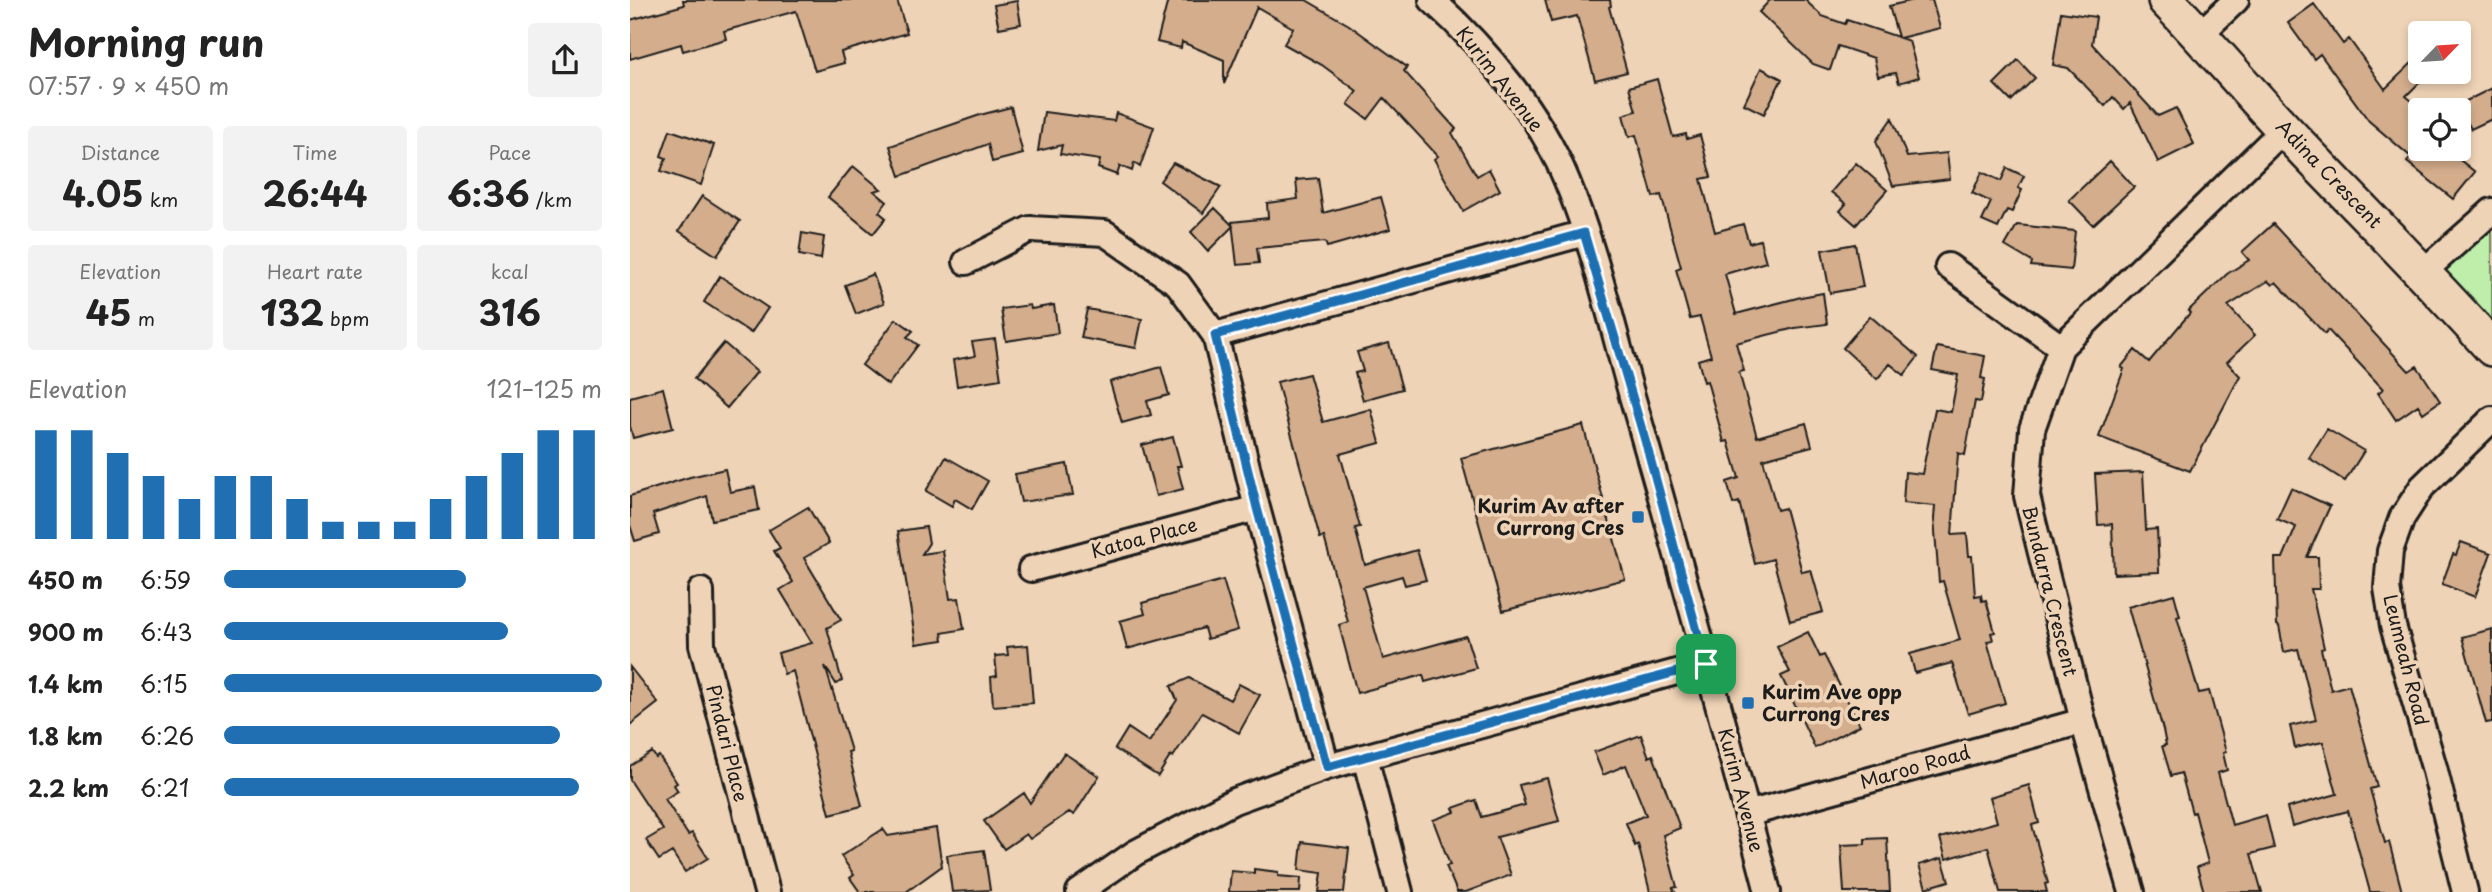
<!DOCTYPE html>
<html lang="en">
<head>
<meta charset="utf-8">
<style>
	body { margin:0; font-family:"Playpen Sans",sans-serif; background:#f2f2f2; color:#222; height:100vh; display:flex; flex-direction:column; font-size:26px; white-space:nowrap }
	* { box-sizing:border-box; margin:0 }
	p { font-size:23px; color:#767676 }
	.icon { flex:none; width:38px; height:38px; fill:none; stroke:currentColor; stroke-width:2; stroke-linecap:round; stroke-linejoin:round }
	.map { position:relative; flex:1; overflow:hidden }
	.sheet { display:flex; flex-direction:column; background:#fff; width:630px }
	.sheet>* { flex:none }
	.needle { width:46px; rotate:65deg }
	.tools { position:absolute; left:1778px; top:21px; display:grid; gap:14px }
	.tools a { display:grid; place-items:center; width:63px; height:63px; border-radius:7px; background:#fff; box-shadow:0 4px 10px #0003; font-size:35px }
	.pin { position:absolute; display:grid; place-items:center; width:60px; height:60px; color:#fff; margin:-30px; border-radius:14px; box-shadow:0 4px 10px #0006 }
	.round { display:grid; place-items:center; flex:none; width:74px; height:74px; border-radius:7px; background:#f2f2f2 }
	.summary { display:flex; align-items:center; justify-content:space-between; height:119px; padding:0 28px }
	h1 { font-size:38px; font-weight:700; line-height:52px }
	.stats { display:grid; grid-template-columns:repeat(3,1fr); gap:10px; height:119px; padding:7px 28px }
	.stats div { display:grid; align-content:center; border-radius:7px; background:#f2f2f2; text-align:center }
	.stats b { font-size:35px; font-weight:700 }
	.stats small { font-size:19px; font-weight:400 }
	.stats p { font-size:19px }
	.chart { height:196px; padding:14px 28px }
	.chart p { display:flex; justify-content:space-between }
	.chart svg { width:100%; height:126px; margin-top:7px; stroke:#1f6fb2; stroke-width:6 }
	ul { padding:0 28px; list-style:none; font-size:23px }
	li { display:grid; grid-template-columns:112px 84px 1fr; align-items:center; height:52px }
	li i { height:18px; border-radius:9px; background:#1f6fb2 }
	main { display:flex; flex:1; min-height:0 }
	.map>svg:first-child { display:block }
	.green { fill:#bfedaa; stroke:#6e8463; stroke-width:2 }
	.building { fill:#d4ad8c; stroke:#1c1c1c; stroke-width:2 }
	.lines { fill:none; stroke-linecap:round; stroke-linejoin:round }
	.street-casing { stroke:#1c1c1c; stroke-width:30 }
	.secondary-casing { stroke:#1c1c1c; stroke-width:40 }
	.street { stroke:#efd3b6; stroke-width:24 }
	.secondary { stroke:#efd3b6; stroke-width:35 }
	.route-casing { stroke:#fff; stroke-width:14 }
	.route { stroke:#1f6fb2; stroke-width:9 }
	.poi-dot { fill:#1f6fb2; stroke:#efd3b6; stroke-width:2.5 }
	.labels { text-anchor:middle; stroke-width:7; stroke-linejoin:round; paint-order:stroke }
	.street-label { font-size:19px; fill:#1c1c1c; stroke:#efd3b6 }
	.poi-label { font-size:19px; font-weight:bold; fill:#1c1c1c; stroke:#efd3b6; text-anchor:end }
</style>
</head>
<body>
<main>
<section class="sheet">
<div class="summary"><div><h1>Morning run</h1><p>07:57 · 9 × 450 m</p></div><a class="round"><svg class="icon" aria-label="share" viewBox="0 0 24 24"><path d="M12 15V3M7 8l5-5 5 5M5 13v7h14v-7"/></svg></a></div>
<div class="stats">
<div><p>Distance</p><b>4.05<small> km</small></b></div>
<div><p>Time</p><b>26:44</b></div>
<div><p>Pace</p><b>6:36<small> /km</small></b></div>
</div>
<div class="stats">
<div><p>Elevation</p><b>45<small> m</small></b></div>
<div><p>Heart rate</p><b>132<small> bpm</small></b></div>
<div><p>kcal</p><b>316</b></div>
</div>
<div class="chart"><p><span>Elevation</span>121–125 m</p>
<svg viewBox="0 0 160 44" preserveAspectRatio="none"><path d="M5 44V6M15 44V6M25 44V14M35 44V22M45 44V30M55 44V22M65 44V22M75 44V30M85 44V38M95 44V38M105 44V38M115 44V30M125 44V22M135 44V14M145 44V6M155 44V6"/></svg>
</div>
<ul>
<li><b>450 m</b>6:59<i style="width:64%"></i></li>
<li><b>900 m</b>6:43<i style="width:75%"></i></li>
<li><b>1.4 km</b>6:15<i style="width:100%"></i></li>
<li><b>1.8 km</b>6:26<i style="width:89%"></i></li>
<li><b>2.2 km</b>6:21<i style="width:94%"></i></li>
</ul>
</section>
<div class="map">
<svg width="1862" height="892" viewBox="0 0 1862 892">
	<rect width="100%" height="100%" fill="#efd3b6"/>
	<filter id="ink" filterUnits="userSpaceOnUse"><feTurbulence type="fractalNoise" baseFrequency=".0143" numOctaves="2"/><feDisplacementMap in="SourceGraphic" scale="14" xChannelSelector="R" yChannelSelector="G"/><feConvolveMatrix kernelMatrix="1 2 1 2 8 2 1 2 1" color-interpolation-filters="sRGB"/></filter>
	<g filter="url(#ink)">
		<path class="green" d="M 1862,211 L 1862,348 L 1793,272 Z"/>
		<path class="building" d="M 53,0 L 267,0 L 277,33 L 211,52 L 214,63 L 185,71 L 166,11 L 94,31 L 96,39 L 53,51 L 51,44 L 0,59 L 0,20 L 54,5 Z
			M 538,0 L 676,0 L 719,25 L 777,67 L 774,71 L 826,129 L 822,133 L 847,176 L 859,169 L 870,190 L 833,211 L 804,159 L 808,156 L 754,98 L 738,119 L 718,104 L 727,91 L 692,65 L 654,44 L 663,28 L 627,7 L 594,84 L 594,60 L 552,42 L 551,48 L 527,42 Z
			M 915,0 L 980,0 L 981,6 L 979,7 L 997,72 L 965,80 L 947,16 L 921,22 Z
			M 1140,0 L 1175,0 L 1192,16 L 1215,24 L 1217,20 L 1268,37 L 1259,6 L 1284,0 L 1302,0 L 1310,28 L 1270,38 L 1279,41 L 1289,77 L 1269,83 L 1266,73 L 1248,76 L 1244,58 L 1208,46 L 1200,70 L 1183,64 L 1129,12 Z
			M 387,1 L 391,24 L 369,28 L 364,5 Z
			M 1684,4 L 1713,44 L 1719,39 L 1755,89 L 1790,55 L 1790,82 L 1776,96 L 1790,108 L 1790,149 L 1816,149 L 1845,172 L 1823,199 L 1777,162 L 1781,157 L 1739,121 L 1690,54 L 1684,59 L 1658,23 Z
			M 1431,12 L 1466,17 L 1462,44 L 1528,116 L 1546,108 L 1564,144 L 1528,162 L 1500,103 L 1494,109 L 1483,97 L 1475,106 L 1438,68 L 1423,65 Z
			M 1388,60 L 1405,78 L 1381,101 L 1364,84 Z
			M 1131,68 L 1152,79 L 1134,114 L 1114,104 Z
			M 1027,79 L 1043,137 L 1056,134 L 1057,139 L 1070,135 L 1081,177 L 1071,179 L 1085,232 L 1113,224 L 1119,243 L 1130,240 L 1136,262 L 1095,274 L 1106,314 L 1171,297 L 1193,293 L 1197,324 L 1165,328 L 1106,343 L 1114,371 L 1109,372 L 1127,437 L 1176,423 L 1182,446 L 1133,459 L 1147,510 L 1155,508 L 1172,572 L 1181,570 L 1193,612 L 1160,621 L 1143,559 L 1125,564 L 1109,502 L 1103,504 L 1097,482 L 1109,478 L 1098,441 L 1094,442 L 1077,381 L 1074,382 L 1068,360 L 1081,356 L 1070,317 L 1060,319 L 1046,269 L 1051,267 L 1031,195 L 1023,197 L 1006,135 L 999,137 L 993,115 L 1006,111 L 999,87 Z
			M 1862,88 L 1862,119 L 1841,129 L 1828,105 Z
			M 381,107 L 393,154 L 362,162 L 358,144 L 270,176 L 260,146 L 350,115 Z
			M 414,112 L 484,121 L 486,113 L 524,127 L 510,167 L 504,163 L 502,171 L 490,166 L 487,175 L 468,168 L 470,160 L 430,154 L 432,145 L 408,151 Z
			M 1262,118 L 1277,157 L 1317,153 L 1320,179 L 1263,186 L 1246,141 Z
			M 40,130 L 84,145 L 71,185 L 31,171 L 36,158 L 31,156 Z
			M 1480,161 L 1504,187 L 1463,225 L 1439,200 Z
			M 543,163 L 591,187 L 573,213 L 530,181 Z
			M 1226,163 L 1257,190 L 1226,225 L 1210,211 L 1216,204 L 1201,192 Z
			M 223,166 L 251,189 L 244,191 L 257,202 L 249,212 L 256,218 L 243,234 L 198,197 Z
			M 1377,168 L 1394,176 L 1388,188 L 1392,190 L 1382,212 L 1377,210 L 1368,228 L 1352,221 L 1361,202 L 1342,193 L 1352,172 L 1371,181 Z
			M 688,178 L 693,213 L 751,197 L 760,229 L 697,247 L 695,242 L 627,248 L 629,263 L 607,265 L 602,222 L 638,218 L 637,203 L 668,199 L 666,180 Z
			M 72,196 L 110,221 L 87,256 L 49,231 Z
			M 585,208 L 603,226 L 578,251 L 561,232 Z
			M 1643,224 L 1779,371 L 1787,366 L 1810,401 L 1793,413 L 1788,405 L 1766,420 L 1748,393 L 1753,389 L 1698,330 L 1695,334 L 1646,282 L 1642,285 L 1638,281 L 1598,306 L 1625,335 L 1597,362 L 1610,376 L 1560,471 L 1469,437 L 1494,369 L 1491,367 L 1505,350 L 1519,362 L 1560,313 L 1558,311 L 1597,274 L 1619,260 L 1612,252 Z
			M 1387,225 L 1445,231 L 1441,270 L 1401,266 L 1402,262 L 1375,246 Z
			M 172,233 L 194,237 L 191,259 L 169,255 Z
			M 1225,244 L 1233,287 L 1200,293 L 1192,250 Z
			M 243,274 L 254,303 L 226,314 L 215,285 Z
			M 90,276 L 138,308 L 121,333 L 74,302 Z
			M 400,305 L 401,309 L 424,305 L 428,333 L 376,341 L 371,309 Z
			M 457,309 L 512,319 L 506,348 L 451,338 Z
			M 1240,316 L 1288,357 L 1274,375 L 1260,364 L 1247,379 L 1213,348 Z
			M 266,319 L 283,331 L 277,337 L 288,345 L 258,385 L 232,365 Z
			M 365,339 L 371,379 L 327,386 L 323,360 L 345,356 L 342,342 Z
			M 94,343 L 127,372 L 97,408 L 64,379 Z
			M 759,343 L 772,389 L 733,400 L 725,373 L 733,371 L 727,352 Z
			M 1307,347 L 1355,356 L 1351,378 L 1355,379 L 1351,402 L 1345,401 L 1335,455 L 1328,453 L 1322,535 L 1337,534 L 1339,556 L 1342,556 L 1345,596 L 1351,595 L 1352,601 L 1356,600 L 1365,632 L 1361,633 L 1363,640 L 1357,641 L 1375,703 L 1338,714 L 1322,663 L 1285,673 L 1280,654 L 1330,640 L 1313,581 L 1309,582 L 1304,519 L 1305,506 L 1273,503 L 1275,472 L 1292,474 L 1305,409 L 1321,412 L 1328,375 L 1302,370 Z
			M 531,367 L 539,395 L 517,401 L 521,415 L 492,423 L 480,382 Z
			M 679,374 L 693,422 L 741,409 L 750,443 L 710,454 L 730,527 L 725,528 L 735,565 L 787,550 L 796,580 L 775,585 L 772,576 L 733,587 L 753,659 L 836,636 L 846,668 L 795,682 L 793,675 L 727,693 L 709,625 L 718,622 L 694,537 L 690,538 L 647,382 Z
			M 33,388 L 43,428 L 3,438 L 0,426 L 0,397 Z
			M 953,425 L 995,579 L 873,611 L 831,458 Z
			M 1697,429 L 1734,451 L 1715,481 L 1679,458 Z
			M 543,437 L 551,466 L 547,466 L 553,489 L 526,496 L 512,445 Z
			M 316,457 L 358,481 L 342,509 L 325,499 L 322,506 L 296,491 Z
			M 437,464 L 443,495 L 391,502 L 385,474 Z
			M 95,469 L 100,492 L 125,487 L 129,510 L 82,520 L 77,496 L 23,514 L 29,534 L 5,541 L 0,525 L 0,496 L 60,477 Z
			M 1513,472 L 1516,530 L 1527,529 L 1529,572 L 1484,574 L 1482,524 L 1468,525 L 1465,474 Z
			M 1661,488 L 1700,506 L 1677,557 L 1688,557 L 1689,589 L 1681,589 L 1694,648 L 1691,649 L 1701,690 L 1719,685 L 1747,787 L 1740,789 L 1755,843 L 1759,842 L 1772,892 L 1740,892 L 1718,811 L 1662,826 L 1657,808 L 1707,794 L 1693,742 L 1665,748 L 1660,726 L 1686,720 L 1668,649 L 1654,652 L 1649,626 L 1647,625 L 1645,558 L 1653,558 L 1666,527 L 1647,519 Z
			M 178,507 L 199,543 L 174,558 L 211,620 L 197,628 L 212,681 L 206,684 L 195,666 L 221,751 L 218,752 L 232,806 L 200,814 L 163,671 L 154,674 L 148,653 L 182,643 L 150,590 L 163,582 L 144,551 L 150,548 L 139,530 Z
			M 296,527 L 299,543 L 292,554 L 313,551 L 320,599 L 329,598 L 334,629 L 312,633 L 313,640 L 286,644 L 268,531 Z
			M 1831,542 L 1861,553 L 1845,597 L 1812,584 L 1823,554 L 1826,555 Z
			M 593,580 L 608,630 L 577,639 L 574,628 L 497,649 L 490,621 L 515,614 L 512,603 Z
			M 1544,594 L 1550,616 L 1547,617 L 1569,693 L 1579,691 L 1596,752 L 1593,753 L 1597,770 L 1588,773 L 1602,825 L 1636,815 L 1644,848 L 1621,854 L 1632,892 L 1574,892 L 1567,867 L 1578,863 L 1565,812 L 1562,813 L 1551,773 L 1541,776 L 1532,746 L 1536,745 L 1533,730 L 1498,607 Z
			M 1862,629 L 1862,722 L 1856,723 L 1832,637 Z
			M 1178,632 L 1190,657 L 1194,655 L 1230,725 L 1185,748 L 1151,676 L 1160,672 L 1147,647 Z
			M 398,645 L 403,703 L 363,706 L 361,677 L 367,676 L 365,656 L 378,655 L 377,647 Z
			M 0,667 L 28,703 L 0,725 Z
			M 559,678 L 600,700 L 609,684 L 630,695 L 609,733 L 572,713 L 543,757 L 541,755 L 528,776 L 485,749 L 498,728 L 519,742 L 547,700 L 541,686 Z
			M 1011,735 L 1019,757 L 1023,755 L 1050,828 L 1033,835 L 1047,887 L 1043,888 L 1045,892 L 1020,892 L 1008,844 L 1005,846 L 996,823 L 1016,815 L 996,765 L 973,775 L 964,752 Z
			M 22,752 L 26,758 L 29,756 L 47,783 L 44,785 L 48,791 L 35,799 L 58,835 L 62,833 L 78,858 L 55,872 L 42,852 L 29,860 L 16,840 L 33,830 L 0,780 L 0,766 Z
			M 434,753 L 469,776 L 444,815 L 439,812 L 400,839 L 396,834 L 374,849 L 354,821 L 394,793 L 400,803 Z
			M 917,778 L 929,821 L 867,837 L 881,875 L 836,892 L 827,892 L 816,866 L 820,865 L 803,820 L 825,812 L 823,808 L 846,800 L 852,817 L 895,805 L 889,785 Z
			M 1399,785 L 1409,823 L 1402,825 L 1418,883 L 1415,884 L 1417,892 L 1370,892 L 1358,847 L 1316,859 L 1310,838 L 1367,822 L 1360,797 Z
			M 306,828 L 312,866 L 276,892 L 230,892 L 220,878 L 224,875 L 211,856 L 253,829 L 258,836 Z
			M 1257,838 L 1260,892 L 1214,892 L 1211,845 L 1235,844 L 1235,839 Z
			M 672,842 L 719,848 L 714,892 L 689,892 L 692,873 L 669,870 Z
			M 354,850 L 360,890 L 322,892 L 317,855 Z
			M 1312,858 L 1319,881 L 1296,888 L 1289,865 Z
			M 624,869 L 648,872 L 648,876 L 671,878 L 670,892 L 599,892 L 601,871 L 624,873 Z"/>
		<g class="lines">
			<g class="street-casing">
				<path id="street" d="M 802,0 C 856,49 909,112 937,181 C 966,251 983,330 1004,403 C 1051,565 1095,729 1138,892
					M 1570,34 L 1606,0
					M 336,262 L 400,229 L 475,233 L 548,284 L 585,335 L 627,508 L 697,767
					M 1318,266 L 1431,347
					M 1793,272 L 1862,211
					M 585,335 L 955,233
					M 401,569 L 627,508
					M 71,591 L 72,645 L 137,892
					M 735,757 L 770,892
					M 1117,814 L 1453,721
					M 449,892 L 505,853 L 604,801 L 697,767 L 1076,664
					M 1502,892 L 1453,721 L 1401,513 L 1397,496 L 1402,429 L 1431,347 L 1654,129
					M 1835,892 L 1804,767 L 1763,626 L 1757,588 L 1760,551 L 1772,518 L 1792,487 L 1862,419"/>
			</g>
			<g class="secondary-casing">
				<path id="secondary" d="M 1536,0 C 1577,42 1615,88 1655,130 C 1724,203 1795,273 1862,348"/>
			</g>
			<use href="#street" class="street"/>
			<use href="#secondary" class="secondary"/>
		</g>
	</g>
	<g class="lines" filter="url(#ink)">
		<g class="route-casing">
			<path id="route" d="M 954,233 L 1017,447 L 1076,664 L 697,767 L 627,508 L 585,335 Z"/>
		</g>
		<use href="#route" class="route"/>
	</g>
	<g class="poi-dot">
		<rect x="1001" y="510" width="14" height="14" rx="3.5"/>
		<rect x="1111" y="696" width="14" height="14" rx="3.5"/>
	</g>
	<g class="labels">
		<g class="street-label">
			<text transform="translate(870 79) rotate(52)" y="7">Kurim Avenue</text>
			<text transform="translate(1699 174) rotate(46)" y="7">Adina Crescent</text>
			<text transform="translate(514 538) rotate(-15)" y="7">Katoa Place</text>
			<text transform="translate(1420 591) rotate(76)" y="7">Bundarra Crescent</text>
			<text transform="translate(1776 660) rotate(76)" y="7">Leumeah Road</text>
			<text transform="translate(97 743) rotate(76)" y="7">Pindari Place</text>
			<text transform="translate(1285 767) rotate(-16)" y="7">Maroo Road</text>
			<text transform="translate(1111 790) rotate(75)" y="7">Kurim Avenue</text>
		</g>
		<g class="poi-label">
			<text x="994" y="513">Kurim Av after<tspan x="994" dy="22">Currong Cres</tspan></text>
			<text x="1132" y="699" text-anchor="start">Kurim Ave opp<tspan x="1132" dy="22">Currong Cres</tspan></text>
		</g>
	</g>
</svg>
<div class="tools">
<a><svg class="needle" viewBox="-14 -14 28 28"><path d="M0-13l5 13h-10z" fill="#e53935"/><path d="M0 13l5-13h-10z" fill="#767676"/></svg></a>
<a><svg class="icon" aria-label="locate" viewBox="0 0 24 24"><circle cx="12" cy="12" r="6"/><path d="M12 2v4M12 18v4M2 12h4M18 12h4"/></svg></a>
</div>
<div class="pin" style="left:1076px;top:664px;background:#1e9e55"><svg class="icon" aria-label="arrive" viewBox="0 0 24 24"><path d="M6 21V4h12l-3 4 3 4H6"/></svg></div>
</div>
</main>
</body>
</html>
